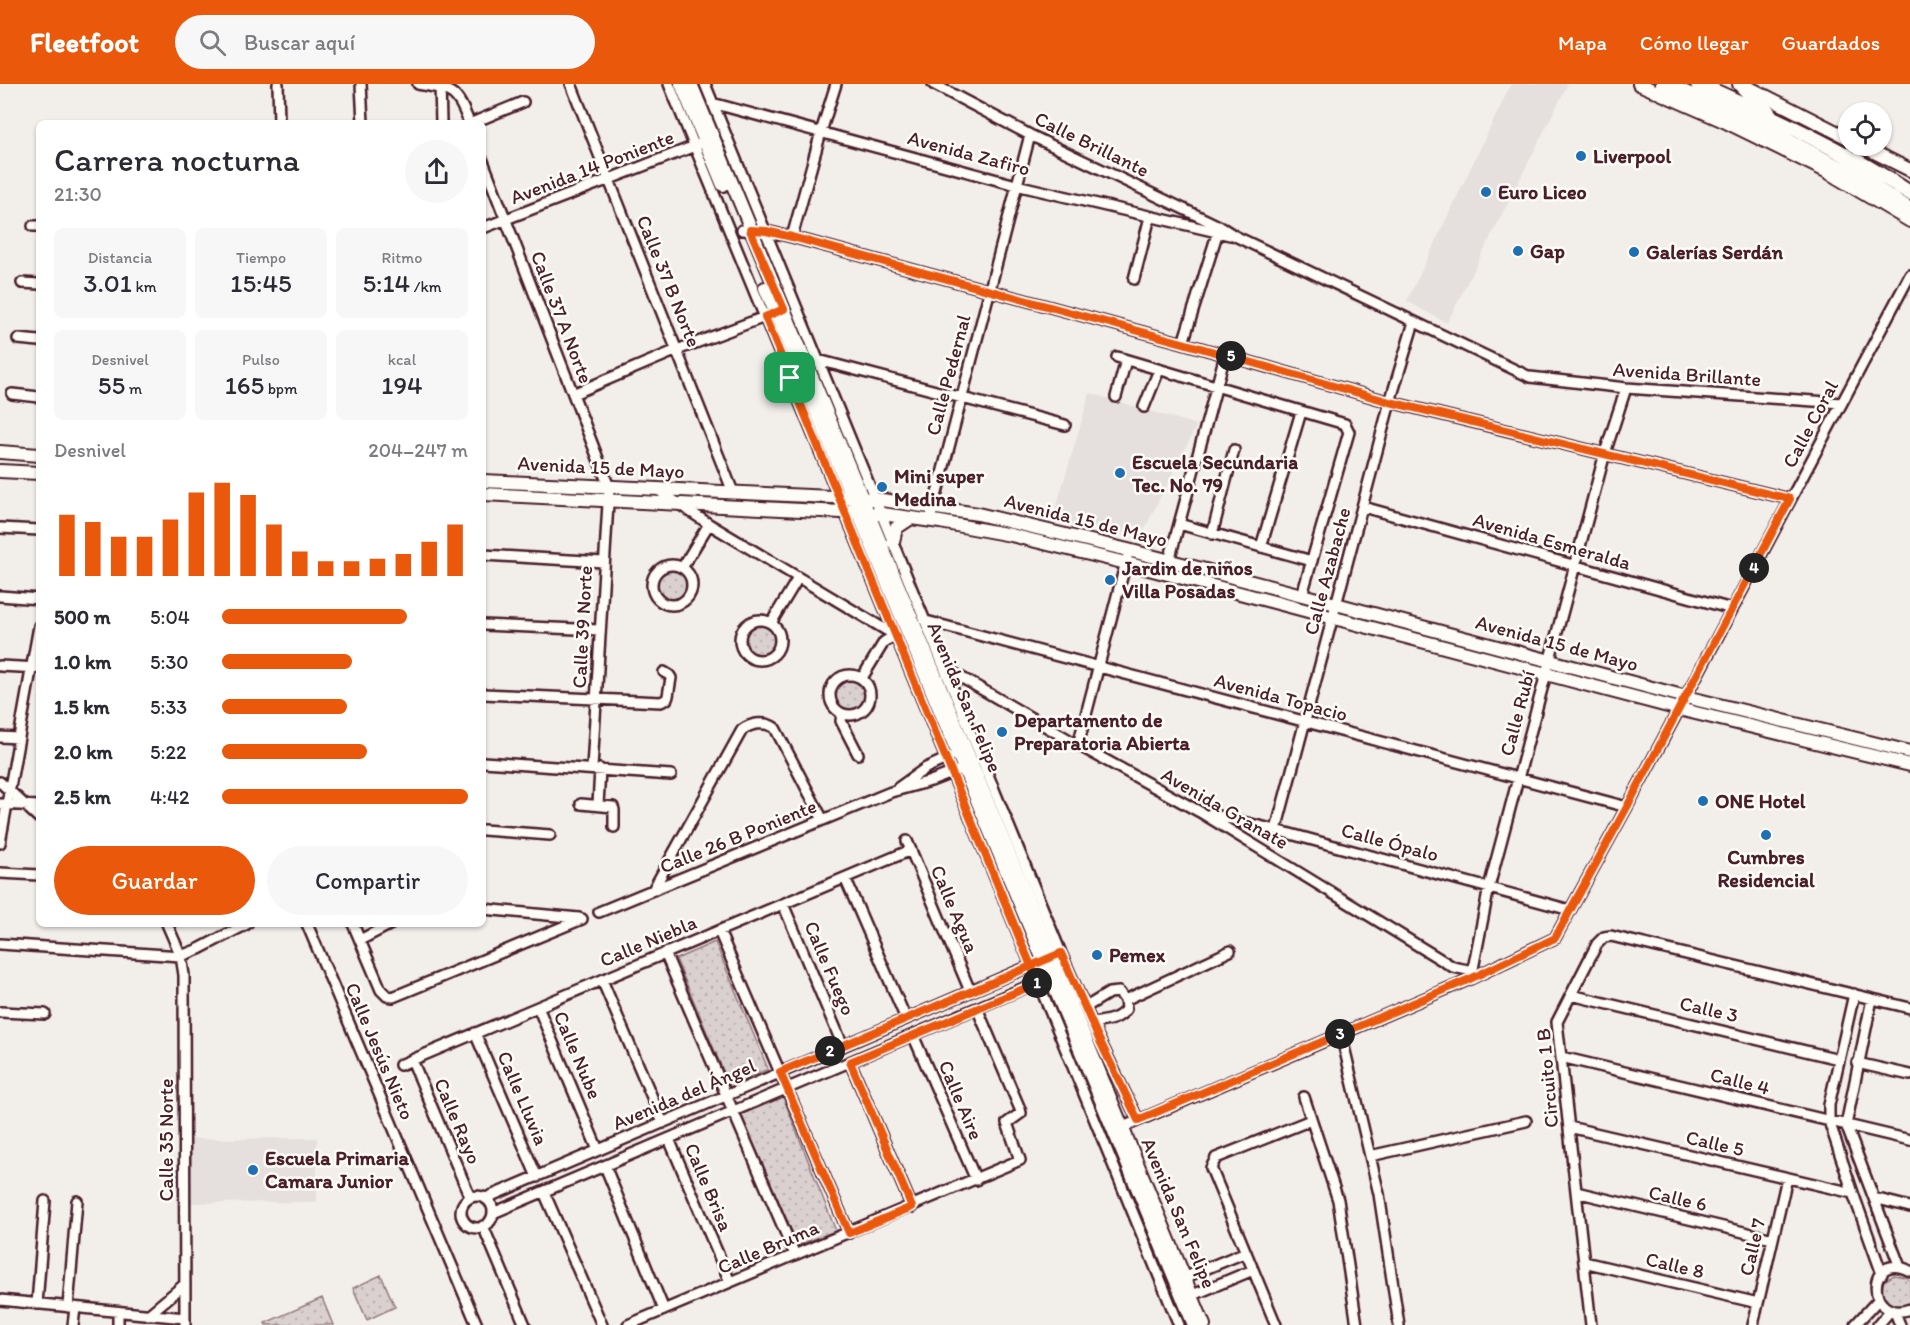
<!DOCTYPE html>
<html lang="es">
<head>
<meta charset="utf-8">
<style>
	body { margin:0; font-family:Itim,sans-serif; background:#f7f7f7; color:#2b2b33; height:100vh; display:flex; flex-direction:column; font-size:22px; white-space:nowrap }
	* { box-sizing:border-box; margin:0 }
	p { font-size:20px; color:#7c7c81 }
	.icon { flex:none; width:33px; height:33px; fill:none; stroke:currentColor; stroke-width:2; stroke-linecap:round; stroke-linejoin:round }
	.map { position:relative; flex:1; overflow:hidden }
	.details { position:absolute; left:36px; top:36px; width:450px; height:807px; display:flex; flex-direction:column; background:#fff; border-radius:9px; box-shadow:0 2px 4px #0004 }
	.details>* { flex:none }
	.fabs { position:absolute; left:1838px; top:18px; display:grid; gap:12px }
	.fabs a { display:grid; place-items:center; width:54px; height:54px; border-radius:50%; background:#fff; box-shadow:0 2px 4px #0004; font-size:30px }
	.pin { position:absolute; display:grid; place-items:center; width:51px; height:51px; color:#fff; margin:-26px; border-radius:12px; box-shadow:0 3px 9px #0006 }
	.km { position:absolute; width:30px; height:30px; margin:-15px; border-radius:50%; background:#222; color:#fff; font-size:16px; line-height:30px; text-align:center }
	.round { display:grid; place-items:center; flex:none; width:63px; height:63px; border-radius:32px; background:#f7f7f7 }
	.headline { display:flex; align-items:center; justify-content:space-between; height:102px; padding:0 18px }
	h1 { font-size:33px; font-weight:600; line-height:45px }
	.stats { display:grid; grid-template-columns:repeat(3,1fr); gap:9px; height:102px; padding:6px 18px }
	.stats div { display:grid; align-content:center; border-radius:9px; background:#f7f7f7; text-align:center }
	.stats b { font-size:26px; font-weight:600 }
	.stats small { font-size:16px; font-weight:400 }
	.stats p { font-size:16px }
	.chart { height:168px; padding:12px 18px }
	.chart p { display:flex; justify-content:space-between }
	.chart svg { width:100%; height:108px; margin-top:6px; stroke:#ea580c; stroke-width:6 }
	.action { display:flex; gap:12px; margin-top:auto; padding:12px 18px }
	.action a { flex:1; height:69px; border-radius:36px; background:#ea580c; color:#fff; font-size:24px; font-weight:600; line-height:69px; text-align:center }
	.action a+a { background:#f7f7f7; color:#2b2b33 }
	ul { padding:0 18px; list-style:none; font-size:20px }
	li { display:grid; grid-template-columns:96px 72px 1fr; align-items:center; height:45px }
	li i { height:15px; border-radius:8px; background:#ea580c }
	header { display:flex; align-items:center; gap:36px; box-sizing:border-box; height:84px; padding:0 30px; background:#ea580c; color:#fff }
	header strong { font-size:28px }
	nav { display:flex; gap:33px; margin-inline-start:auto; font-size:21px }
	.search { width:420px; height:54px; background:#f7f7f7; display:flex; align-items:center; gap:15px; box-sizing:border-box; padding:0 21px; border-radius:33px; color:#7c7c81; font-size:22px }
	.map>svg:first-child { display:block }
	.built { fill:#e5dfdd }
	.grass { fill:url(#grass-dots); stroke:#92787d; stroke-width:1.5 }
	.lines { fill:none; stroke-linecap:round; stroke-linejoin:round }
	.street-casing { stroke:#4a1f2b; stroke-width:14 }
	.secondary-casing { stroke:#4a1f2b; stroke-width:16 }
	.primary-casing { stroke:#4a1f2b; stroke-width:18 }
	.street { stroke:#fdfcf7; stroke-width:9 }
	.secondary { stroke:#fdfcf7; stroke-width:12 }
	.primary { stroke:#fdfcf7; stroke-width:14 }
	.route-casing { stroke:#fff; stroke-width:12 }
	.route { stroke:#ea580c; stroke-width:8 }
	.poi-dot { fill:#1f6fb2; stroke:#fdfcf7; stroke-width:2 }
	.labels { text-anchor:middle; stroke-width:5; stroke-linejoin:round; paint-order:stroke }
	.street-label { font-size:20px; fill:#4a1f2b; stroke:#fdfcf7 }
	.poi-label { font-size:20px; font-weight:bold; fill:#4a1f2b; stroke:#fdfcf7; text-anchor:start }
</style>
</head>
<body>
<header>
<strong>Fleetfoot</strong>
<div class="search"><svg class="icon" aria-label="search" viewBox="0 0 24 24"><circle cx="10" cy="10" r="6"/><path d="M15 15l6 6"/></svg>Buscar aquí</div>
<nav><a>Mapa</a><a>Cómo llegar</a><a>Guardados</a></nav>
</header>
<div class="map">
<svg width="1910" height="1241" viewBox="0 0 1910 1241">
	<defs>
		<pattern id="grass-dots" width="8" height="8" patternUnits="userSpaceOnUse" patternTransform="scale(1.5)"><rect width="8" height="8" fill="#d9d0cf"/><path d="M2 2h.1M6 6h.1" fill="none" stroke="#bcb2b2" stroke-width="1.8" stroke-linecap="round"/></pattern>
	</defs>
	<rect width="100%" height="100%" fill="#f2efeb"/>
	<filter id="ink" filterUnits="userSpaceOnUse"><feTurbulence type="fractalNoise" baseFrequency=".0167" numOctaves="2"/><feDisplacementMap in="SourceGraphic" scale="12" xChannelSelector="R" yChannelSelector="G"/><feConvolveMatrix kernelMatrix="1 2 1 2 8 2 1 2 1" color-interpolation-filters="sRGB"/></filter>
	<g filter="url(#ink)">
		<path class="built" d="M 1511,0 L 1568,0 L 1447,239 L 1407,217 Z
			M 1090,309 L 1197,341 L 1141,452 L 1052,437 Z
			M 317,1054 L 317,1118 L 189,1119 L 189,1055 Z"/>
		<path class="grass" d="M 664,484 L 682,485 L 690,501 L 679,516 L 662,515 L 654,500 Z
			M 752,540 L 770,541 L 778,556 L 767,572 L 750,571 L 742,555 Z
			M 842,595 L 860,596 L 868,612 L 857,627 L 840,626 L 832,611 Z
			M 715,858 L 768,985 L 730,1003 L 676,875 Z
			M 783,1013 L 836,1147 L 798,1161 L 740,1030 Z
			M 381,1191 L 395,1223 L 367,1236 L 353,1204 Z
			M 1894,1191 L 1905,1193 L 1910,1197 L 1910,1219 L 1903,1225 L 1887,1222 L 1880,1207 L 1884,1197 Z
			M 322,1214 L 333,1241 L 266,1241 L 265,1239 Z"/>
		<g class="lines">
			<g class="street-casing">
				<path id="street" d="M 278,0 L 279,39
					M 361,0 L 363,39
					M 418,0 C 451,6 457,5 469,39
					M 440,0 L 441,39
					M 571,0 L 733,408
					M 669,0 L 1179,1241
					M 705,0 L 1061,869 L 1098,953 L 1138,1036
					M 933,0 L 1030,51 L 1219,142 L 1235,152 L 1530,293 L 1626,304 L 1842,319
					M 712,19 L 1016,101 L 1230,151
					M 472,39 L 523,18
					M 483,77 L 609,403 L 592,684
					M 33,142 L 39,142
					M 483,144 L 700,60
					M 742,146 L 766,147 L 792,153 L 1183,259 L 1390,318 L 1790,415
					M 792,153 L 821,48 L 836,0
					M 1134,195 L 1150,133
					M 22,199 L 39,200
					M 18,255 L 39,257
					M 1183,259 L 1219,144
					M 1117,273 L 1345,340 L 1349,348 L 1302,511
					M 818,276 L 1065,341
					M 12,310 L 39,313
					M 573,310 L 677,266 L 770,231
					M 1116,313 L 1126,276
					M 1144,323 L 1159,286
					M 658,406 L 709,440 L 896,552
					M 1363,423 L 1732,525
					M 930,436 L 1030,51
					M 1179,440 L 1312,477
					M 0,444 L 39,446
					M 1212,450 L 1234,366
					M 1261,463 L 1301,328
					M 483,471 L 604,478
					M 1169,477 L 1225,271
					M652 501a20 20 0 1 1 40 0a20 20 0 1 1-40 0Z
					M 682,484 L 709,440
					M 0,512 L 39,515
					M740 556a20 20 0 1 1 40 0a20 20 0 1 1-40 0Z
					M 926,537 L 1627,723
					M 771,539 L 798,494
					M 483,541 L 600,546
					M 0,582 L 39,584
					M 945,584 L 1078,661 L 1200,728 L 1453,883 L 1473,887
					M830 611a20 20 0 1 1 40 0a20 20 0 1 1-40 0Z
					M 862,594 L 884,558 L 895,551
					M 483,610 L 661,618 L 667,615 L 668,612 L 671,594 L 669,591 L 664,588
					M 842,630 L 841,637 L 858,670
					M 0,653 L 19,654
					M 1078,661 L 1127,474
					M 483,678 L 671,691
					M 0,698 L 39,734
					M 898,704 L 926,684 L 950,673
					M 0,720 L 39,722
					M 581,720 L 613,723 L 614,726 L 614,743
					M 598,721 L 600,685
					M 1210,730 L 1276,746 L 1570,826
					M 483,746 L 550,751
					M 1276,746 L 1390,318 L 1414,238
					M 907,757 L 970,907
					M 0,759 L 39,542
					M 0,789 L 39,791
					M 845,794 L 906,935
					M 653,806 L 742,646 C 751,639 766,637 775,644 L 823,736
					M 783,820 L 843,962
					M 483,825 L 579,834
					M 599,828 L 891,708 L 931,697 L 957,687
					M 167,840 L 181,872 L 184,891 L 185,1241
					M 307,840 L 477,1241
					M 353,840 L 381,906 L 387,912 L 393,913 L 582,835
					M 719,847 L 849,1149
					M 360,856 L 391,840
					M 0,860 L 181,872 L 199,865 L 247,840
					M 665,869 L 795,1171
					M 1472,890 L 1489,803 L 1605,369 L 1626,304
					M 602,896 L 663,1039
					M 1854,910 L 1829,1021 L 1829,1037 L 1853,1109 L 1882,1190
					M 1571,911 L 1839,975
					M 1872,915 L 1846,1041 L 1900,1183
					M 1125,916 L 1230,867
					M 538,923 L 598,1066
					M 1086,923 L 1109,909 L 1119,908 L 1125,916 L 1126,925 C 1119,936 1105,937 1093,939
					M 0,928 L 45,930
					M 475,949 L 537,1093
					M 1341,950 L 1379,1110 L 1399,1241
					M 913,951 L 976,1096
					M 1561,973 L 1910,1056
					M 412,976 L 470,1113
					M 850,978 L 912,1123
					M 1857,979 L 1910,991
					M 400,981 L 911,766
					M 1304,1013 L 1338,1116 L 1357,1241
					M 1569,1043 L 1853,1109
					M 1116,1046 L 1470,895 L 1555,854 L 1627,723 L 1910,191
					M 669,1055 L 730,1198
					M 1370,1072 L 1526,1037
					M 605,1082 L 664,1226
					M 544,1108 L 602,1241
					M 1576,1108 L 1773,1155
					M461 1128a16 16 0 1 1 32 0a16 16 0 1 1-32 0Z
					M 486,1114 L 1049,874
					M 1874,1114 L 1910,1123
					M 493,1129 L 1043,896
					M 483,1142 L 525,1241
					M 1584,1178 L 1758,1219
					M 1910,1187 C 1865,1164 1865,1241 1910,1225
					M 1181,1195 L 1246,1168
					M 1188,1213 L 1253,1186
					M 0,1216 L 185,1234
					M 37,1220 L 45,1117
					M 68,1223 L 77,1117
					M 118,1228 L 118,1241
					M 1895,1228 L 1900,1241
					M 148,1231 L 185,1200
					M 73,1241 L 75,1224
					M 628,1241 L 1020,1076 L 1007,1039 L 1021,1029 L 1020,1025 L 977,924
					M 1276,1241 L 1211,1084 L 1216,1074 L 1311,1036
					M 1591,1241 L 1557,938 L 1597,860 L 1604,853 L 1611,852 L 1910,924
					M 1753,1241 L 1787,1094
					M 1855,1241 L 1878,1216
					M 1878,1241 L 1890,1227"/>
			</g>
			<g class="secondary-casing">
				<path id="secondary" d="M 681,0 L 723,101
					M 691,0 L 1204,1241
					M 1639,0 L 1726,38 L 1826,87 L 1910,137
					M 1742,0 L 1848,54
					M 1862,62 L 1910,86
					M 765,204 L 1194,1241
					M 0,368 L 39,371
					M 0,387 L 39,389
					M 483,397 L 875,415 L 978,430 L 1128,466 L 1302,511 L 1686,613 L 1910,668
					M 483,410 L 882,430 L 940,438 L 1011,451 L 1126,479 L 1679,625 L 1910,681
					M 893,458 L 896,444 L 911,434"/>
			</g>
			<g class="primary-casing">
				<path id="primary" d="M 1663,0 L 1732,28 L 1861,95 L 1910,126
					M 1698,0 C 1770,32 1844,66 1910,109
					M 1740,0 L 1768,28"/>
			</g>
			<use href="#street" class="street"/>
			<use href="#secondary" class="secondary"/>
			<use href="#primary" class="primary"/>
		</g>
	</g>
	<g class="lines" filter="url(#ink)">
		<g class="route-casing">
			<path id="route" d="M 790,294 C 870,490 950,686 1031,882 L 1038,899 L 850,978 L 912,1123 L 849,1149 L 780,988 L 1031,882 L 1061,869 L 1098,953 L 1138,1036 L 1470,895 L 1555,854 L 1627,723 L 1790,415 L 1390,318 L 1183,259 L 792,153 L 766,147 L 750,146 L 784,225 L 765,233 L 790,294"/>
		</g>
		<use href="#route" class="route"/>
	</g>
	<g class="poi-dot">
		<circle cx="1581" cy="72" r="6"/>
		<circle cx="1486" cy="108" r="6"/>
		<circle cx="1518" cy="167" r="6"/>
		<circle cx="1634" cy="168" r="6"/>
		<circle cx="1120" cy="389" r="6"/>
		<circle cx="882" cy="403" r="6"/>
		<circle cx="1110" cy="496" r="6"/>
		<circle cx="1002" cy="648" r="6"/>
		<circle cx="1703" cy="717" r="6"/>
		<circle cx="1766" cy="751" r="6"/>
		<circle cx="1097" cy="871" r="6"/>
		<circle cx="253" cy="1086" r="6"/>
	</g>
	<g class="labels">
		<g class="street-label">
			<text transform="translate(1092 60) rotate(26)" y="7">Calle Brillante</text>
			<text transform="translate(969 69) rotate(15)" y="7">Avenida Zafiro</text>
			<text transform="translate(592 83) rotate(-21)" y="7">Avenida 14 Poniente</text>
			<text transform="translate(669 197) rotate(68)" y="7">Calle 37 B Norte</text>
			<text transform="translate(562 233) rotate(69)" y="7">Calle 37 A Norte</text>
			<text transform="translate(1687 290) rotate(4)" y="7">Avenida Brillante</text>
			<text transform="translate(948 291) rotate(-75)" y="7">Calle Pedernal</text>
			<text transform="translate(1810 340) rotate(-62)" y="7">Calle Coral</text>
			<text transform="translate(601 383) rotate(3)" y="7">Avenida 15 de Mayo</text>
			<text transform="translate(1086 436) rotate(14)" y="7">Avenida 15 de Mayo</text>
			<text transform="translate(1552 457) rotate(16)" y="7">Avenida Esmeralda</text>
			<text transform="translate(1327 487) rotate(-75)" y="7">Calle Azabache</text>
			<text transform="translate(582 543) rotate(-87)" y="7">Calle 39 Norte</text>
			<text transform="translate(1557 559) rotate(15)" y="7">Avenida 15 de Mayo</text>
			<text transform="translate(965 613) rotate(67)" y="7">Avenida San Felipe</text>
			<text transform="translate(1281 613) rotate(15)" y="7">Avenida Topacio</text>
			<text transform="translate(1517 629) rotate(-75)" y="7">Calle Rubí</text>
			<text transform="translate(1225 724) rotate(30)" y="7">Avenida Granate</text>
			<text transform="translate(738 752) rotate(-22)" y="7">Calle 26 B Poniente</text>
			<text transform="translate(1390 758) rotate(15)" y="7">Calle Ópalo</text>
			<text transform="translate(955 825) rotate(67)" y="7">Calle Agua</text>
			<text transform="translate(648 857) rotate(-23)" y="7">Calle Niebla</text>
			<text transform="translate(830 884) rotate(67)" y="7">Calle Fuego</text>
			<text transform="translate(1709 925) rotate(13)" y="7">Calle 3</text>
			<text transform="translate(380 967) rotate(67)" y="7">Calle Jesús Nieto</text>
			<text transform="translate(578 971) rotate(67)" y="7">Calle Nube</text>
			<text transform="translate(1547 994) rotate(-95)" y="7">Circuito 1 B</text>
			<text transform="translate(1740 997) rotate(14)" y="7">Calle 4</text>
			<text transform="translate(684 1010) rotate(-23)" y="7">Avenida del Ángel</text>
			<text transform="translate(523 1014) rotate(67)" y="7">Calle Lluvia</text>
			<text transform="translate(961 1016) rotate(67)" y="7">Calle Aire</text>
			<text transform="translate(458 1037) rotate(67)" y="7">Calle Rayo</text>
			<text transform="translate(166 1056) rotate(-90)" y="7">Calle 35 Norte</text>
			<text transform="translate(1715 1059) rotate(13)" y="7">Calle 5</text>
			<text transform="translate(709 1103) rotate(67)" y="7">Calle Brisa</text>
			<text transform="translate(1678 1114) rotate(13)" y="7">Calle 6</text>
			<text transform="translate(1179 1129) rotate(67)" y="7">Avenida San Felipe</text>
			<text transform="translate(768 1163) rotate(-23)" y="7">Calle Bruma</text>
			<text transform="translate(1752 1163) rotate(-77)" y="7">Calle 7</text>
			<text transform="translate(1675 1181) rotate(13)" y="7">Calle 8</text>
		</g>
		<g class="poi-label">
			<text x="1593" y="79">Liverpool</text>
			<text x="1498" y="115">Euro Liceo</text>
			<text x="1530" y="174">Gap</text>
			<text x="1646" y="175">Galerías Serdán</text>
			<text x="1132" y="385">Escuela Secundaria<tspan x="1132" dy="23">Tec. No. 79</tspan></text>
			<text x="894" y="399">Mini super<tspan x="894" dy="23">Medina</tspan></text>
			<text x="1122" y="491">Jardin de niños<tspan x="1122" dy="23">Villa Posadas</tspan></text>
			<text x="1014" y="643">Departamento de<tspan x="1014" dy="23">Preparatoria Abierta</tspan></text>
			<text x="1715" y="724">ONE Hotel</text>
			<text x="1766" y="780" text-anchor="middle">Cumbres<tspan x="1766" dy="23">Residencial</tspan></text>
			<text x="1109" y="878">Pemex</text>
			<text x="265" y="1081">Escuela Primaria<tspan x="265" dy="23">Camara Junior</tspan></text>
		</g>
	</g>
</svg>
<div class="fabs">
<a><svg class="icon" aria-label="locate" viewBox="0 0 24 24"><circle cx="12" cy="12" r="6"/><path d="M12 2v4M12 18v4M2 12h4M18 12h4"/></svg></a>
</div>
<div class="pin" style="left:790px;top:294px;background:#1e9e55"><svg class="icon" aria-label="arrive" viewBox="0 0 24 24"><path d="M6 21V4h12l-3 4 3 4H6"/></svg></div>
<b class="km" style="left:1037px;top:899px">1</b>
<b class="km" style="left:830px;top:967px">2</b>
<b class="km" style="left:1340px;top:950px">3</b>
<b class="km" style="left:1754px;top:484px">4</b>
<b class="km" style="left:1231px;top:272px">5</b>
<section class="details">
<div class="headline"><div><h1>Carrera nocturna</h1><p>21:30</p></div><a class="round"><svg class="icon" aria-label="share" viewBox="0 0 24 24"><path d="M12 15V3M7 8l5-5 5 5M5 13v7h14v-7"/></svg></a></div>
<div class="stats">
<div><p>Distancia</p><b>3.01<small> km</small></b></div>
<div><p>Tiempo</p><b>15:45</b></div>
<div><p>Ritmo</p><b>5:14<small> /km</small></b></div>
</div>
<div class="stats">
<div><p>Desnivel</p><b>55<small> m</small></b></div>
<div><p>Pulso</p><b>165<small> bpm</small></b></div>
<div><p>kcal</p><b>194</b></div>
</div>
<div class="chart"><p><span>Desnivel</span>204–247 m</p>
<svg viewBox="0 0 160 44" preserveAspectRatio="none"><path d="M5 44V19M15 44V22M25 44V28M35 44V28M45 44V21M55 44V10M65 44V6M75 44V11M85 44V23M95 44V34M105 44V38M115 44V38M125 44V37M135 44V35M145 44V30M155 44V23"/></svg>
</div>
<ul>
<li><b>500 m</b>5:04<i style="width:75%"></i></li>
<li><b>1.0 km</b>5:30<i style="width:53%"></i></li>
<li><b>1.5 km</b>5:33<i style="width:51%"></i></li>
<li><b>2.0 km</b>5:22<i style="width:59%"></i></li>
<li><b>2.5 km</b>4:42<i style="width:100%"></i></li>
</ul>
<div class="action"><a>Guardar</a><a>Compartir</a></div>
</section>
</div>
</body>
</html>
